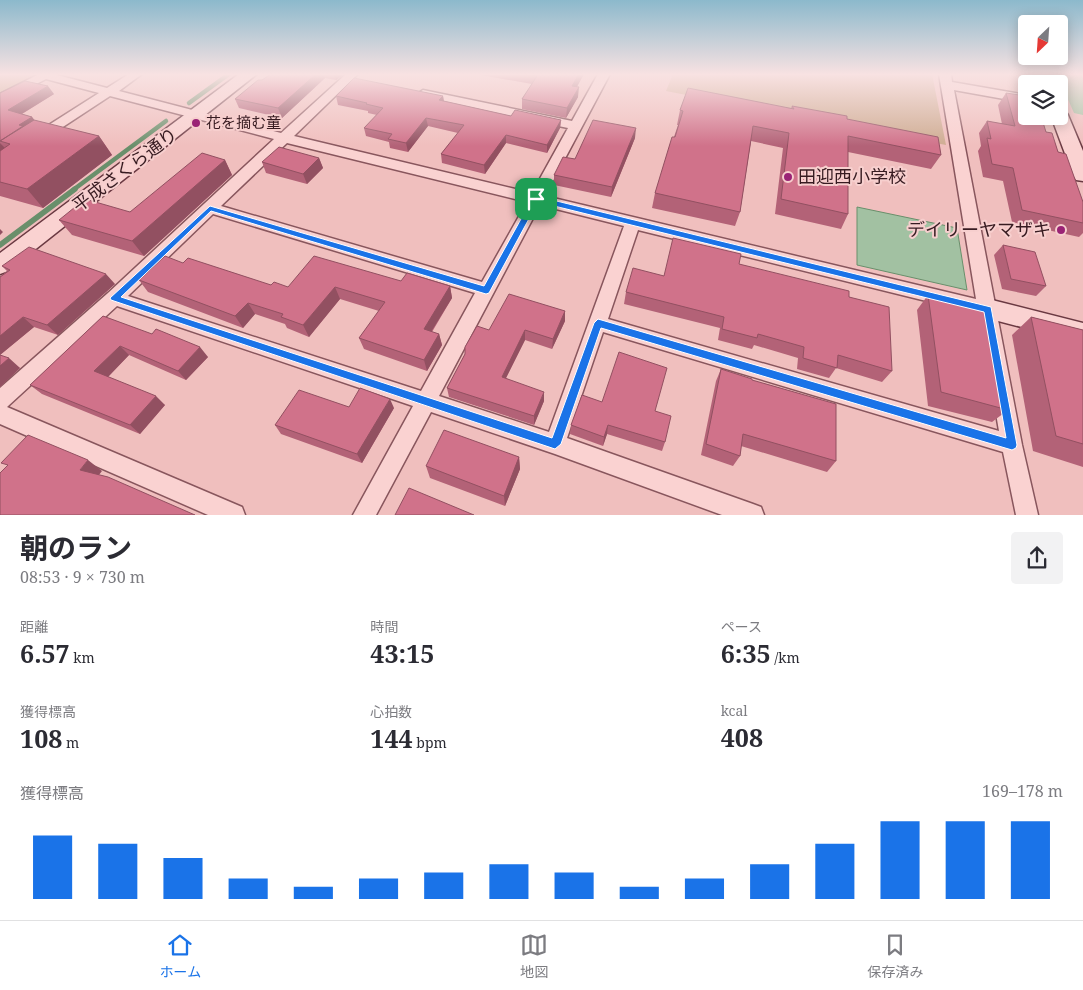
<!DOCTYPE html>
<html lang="ja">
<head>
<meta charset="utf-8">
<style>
	body { margin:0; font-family:"Noto Serif","Noto Sans JP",serif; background:#f2f2f3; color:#2b2b33; height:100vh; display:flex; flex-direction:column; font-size:19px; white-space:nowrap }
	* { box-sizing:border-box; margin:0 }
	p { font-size:16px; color:#7c7c81 }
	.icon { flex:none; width:28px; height:28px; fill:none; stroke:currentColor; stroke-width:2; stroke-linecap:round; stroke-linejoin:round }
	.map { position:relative; height:515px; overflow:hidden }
	.details { display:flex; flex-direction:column; background:#fff; flex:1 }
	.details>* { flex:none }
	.needle { width:32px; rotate:205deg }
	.tools { position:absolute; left:1018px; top:15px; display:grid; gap:10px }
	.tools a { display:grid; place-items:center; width:50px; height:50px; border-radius:5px; background:#fff; box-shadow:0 2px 12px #0003; font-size:25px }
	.pin { position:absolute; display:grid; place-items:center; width:42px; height:42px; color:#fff; margin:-21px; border-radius:10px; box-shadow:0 2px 8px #0006 }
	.round { display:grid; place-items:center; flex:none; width:52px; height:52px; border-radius:5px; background:#f2f2f3 }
	.summary { display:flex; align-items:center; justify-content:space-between; height:85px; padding:0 20px }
	h1 { font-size:28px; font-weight:700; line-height:38px }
	.figures { display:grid; grid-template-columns:repeat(3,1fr); gap:8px; height:85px; padding:5px 20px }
	.figures div { display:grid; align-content:center }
	.figures b { font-size:25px; font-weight:700 }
	.figures small { font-size:14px; font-weight:400 }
	.figures p { font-size:14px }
	.chart { height:140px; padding:10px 20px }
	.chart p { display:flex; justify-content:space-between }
	.chart svg { width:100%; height:90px; margin-top:5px; stroke:#1a73e8; stroke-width:6 }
	.menu { display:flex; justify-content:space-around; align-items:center; height:70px; border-top:1px solid #e1e1e2; background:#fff; font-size:14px; color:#7c7c81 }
	.menu a { display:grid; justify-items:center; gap:2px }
	.menu .active { color:#1a73e8 }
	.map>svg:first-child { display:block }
	.green { fill:#ceac92 }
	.water { fill:#a2c1a2; stroke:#698f6b }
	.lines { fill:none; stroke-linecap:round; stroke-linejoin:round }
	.stream-far1 { stroke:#698f6b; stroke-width:4.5 }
	.stream { stroke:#698f6b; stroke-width:5.5 }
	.river { fill:#a2c1a2; fill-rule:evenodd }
	.street-casing { stroke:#88565d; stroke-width:3 }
	.secondary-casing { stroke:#6a3942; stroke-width:3 }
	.street { fill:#fad2d1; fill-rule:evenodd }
	.secondary { fill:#fad2d1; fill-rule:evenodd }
	.wall { fill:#b36277 }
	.shaded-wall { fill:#925061 }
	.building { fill:#d0728a; stroke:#925061 }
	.route { fill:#1a73e8; stroke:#fff; fill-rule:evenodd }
	.poi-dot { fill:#9a2375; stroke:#f7cfce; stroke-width:2 }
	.labels { text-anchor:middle; stroke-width:4; stroke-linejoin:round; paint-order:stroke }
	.far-poi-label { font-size:15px; fill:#371b21; stroke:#f7cfce; text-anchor:start }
	.street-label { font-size:18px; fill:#371b21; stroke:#f7cfce }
	.poi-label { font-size:18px; fill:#371b21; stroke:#f7cfce; text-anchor:start }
</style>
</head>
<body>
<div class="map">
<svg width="1083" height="515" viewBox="0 0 1083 515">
	<rect width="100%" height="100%" fill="#f0bfbe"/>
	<path class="green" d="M 0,74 L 47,74 L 0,99 Z
		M 673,74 L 932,74 L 946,145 L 666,91 Z"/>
	<path class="water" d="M 857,207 L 957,228 L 967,290 L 857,265 Z"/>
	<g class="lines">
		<path class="stream-far1" d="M 189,103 L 229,74
			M 73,190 L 166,121"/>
		<path class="stream" d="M 0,245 L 75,189"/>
		<path class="river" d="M 1057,74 L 1081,74 L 1083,78 L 1083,115 L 1074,113 Z"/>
		<g class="street-casing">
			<path id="street" d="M 39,74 L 53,74 L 107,88 L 129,74 L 142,74 L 119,91 L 281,133 L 346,74 L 358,74 L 294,136 L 532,193 L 568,128 L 423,98 L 417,94 L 423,90 L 572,121 L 598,74 L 610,74 L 545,196 L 976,299 L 939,74 L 951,74 L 952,82 L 1026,95 L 1026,103 L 954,90 L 1022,445 L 1038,515 L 1016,515 L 1003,452 L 603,332 L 567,438 L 753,504 L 761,507 L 764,515 L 722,515 L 555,454 L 431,412 L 376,515 L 353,515 L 413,406 L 117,306 L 7,407 L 242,507 L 245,515 L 208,515 L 0,424 L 0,388 L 108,293 L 274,139 L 110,96 L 5,165 L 0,166 L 0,156 L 99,93 L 46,79 L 0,103 L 0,94 ZM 287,143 L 527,202 L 482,282 L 221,206 ZM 540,205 L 624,226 L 549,432 L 439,396 ZM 213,214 L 475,293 L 421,391 L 128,296 ZM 638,230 L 979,314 L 999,431 L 608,319 Z"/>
		</g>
		<g class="secondary-casing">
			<path id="secondary" d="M 239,74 L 257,74 L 8,271 L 0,274 L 0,253 Z
				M 1029,74 L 1045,74 L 1051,84 L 1035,84 Z
				M 1059,110 L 1065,111 L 1068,115 L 1083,151 L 1083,181 L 1076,180 L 1073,175 L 1051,116 L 1059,116 Z
				M 988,299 L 1083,323 L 1083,343 L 979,316 L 976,309 L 979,302 Z"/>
		</g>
		<use href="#street" class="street"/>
		<use href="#secondary" class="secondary"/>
	</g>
	<path class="wall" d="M 271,74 L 344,74 L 336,80 L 325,78 L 282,118 L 239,108 L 235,99 Z
		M 475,74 L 584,74 L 576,87 L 578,97 L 566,118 L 522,109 L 522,99 L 532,84 Z
		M 0,93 L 54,94 L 22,114 L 32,117 L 35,121 L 99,136 L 112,155 L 43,208 L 0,196 Z
		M 1006,93 L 1046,132 L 1058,152 L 1083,202 L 1083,233 L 1079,237 L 1012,222 L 1003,181 L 983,177 L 978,151 L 981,146 L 979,133 L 987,121 L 1002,124 L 998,105 Z
		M 336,96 L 443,96 L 444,101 L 511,116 L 561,120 L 560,128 L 547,153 L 506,143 L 485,174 L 442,163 L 441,154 L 458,133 L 428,126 L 408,152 L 390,148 L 389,142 L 366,136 L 364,128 L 377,115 L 368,113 L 368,111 L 338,105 Z
		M 792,106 L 847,119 L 941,155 L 931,169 L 848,152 L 848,214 L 841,229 L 775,214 L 783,148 L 751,141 L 740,212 L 735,226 L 652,208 L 655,193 L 678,125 L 677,125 L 680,110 L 791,108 Z
		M 635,138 L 611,197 L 554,185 L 554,175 L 575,159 Z
		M 319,158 L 323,168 L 307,184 L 266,173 L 262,162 Z
		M 225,160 L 232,175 L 144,256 L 72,235 L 59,220 L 130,212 Z
		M 1003,245 L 1046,286 L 1036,296 L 1002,289 L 994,255 Z
		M 183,263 L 271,285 L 288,287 L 401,281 L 450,286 L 452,298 L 432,332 L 439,334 L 442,345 L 427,371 L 364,349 L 359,338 L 379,311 L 340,299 L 309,337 L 287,328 L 285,324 L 255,314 L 243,328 L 148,292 L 139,280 Z
		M 739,264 L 849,297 L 892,371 L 882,382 L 836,368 L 829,378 L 797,369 L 798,358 L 754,345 L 752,349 L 718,340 L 720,328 L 624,304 L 626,292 L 664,276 Z
		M 2,266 L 115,284 L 58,335 L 34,327 L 0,355 L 20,368 L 0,387 L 0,277 L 7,271 Z
		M 928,295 L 1008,410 L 992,422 L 928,406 L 917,310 Z
		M 565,311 L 565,321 L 552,349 L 525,340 L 506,378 L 544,401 L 534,425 L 449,397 L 447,388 L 465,354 L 489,330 Z
		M 103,316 L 208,357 L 186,380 L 129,355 L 108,377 L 165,405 L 140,434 L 42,394 L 30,385 Z
		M 1031,317 L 1083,330 L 1083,467 L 1033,451 L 1012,335 Z
		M 721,369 L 836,461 L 827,472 L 741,446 L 740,456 L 733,466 L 701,455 L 716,381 Z
		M 602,402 L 655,411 L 665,442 L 662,451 L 607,434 L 603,446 L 570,434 L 571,425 Z
		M 349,407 L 394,408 L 362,463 L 281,434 L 275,425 Z
		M 519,457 L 520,469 L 505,506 L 430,478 L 426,466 Z"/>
	<path class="shaded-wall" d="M 316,74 L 323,74 L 325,78 L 282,118 L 278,108 Z
		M 334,74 L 344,74 L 336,80 Z
		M 579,74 L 584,74 L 572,96 L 572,86 Z
		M 48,86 L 54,94 L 15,118 L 8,110 Z
		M 579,87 L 578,97 L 566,118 L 567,108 Z
		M 443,96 L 444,104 L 439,100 Z
		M 32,117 L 39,126 L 10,144 L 19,125 Z
		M 426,118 L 428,126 L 408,152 L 406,143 Z
		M 561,120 L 560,128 L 547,153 L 547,145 Z
		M 636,128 L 635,138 L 611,197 L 612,187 Z
		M 506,135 L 506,143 L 485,174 L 484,165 Z
		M 99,136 L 112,155 L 43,208 L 27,189 Z
		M 0,143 L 7,150 L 0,155 Z
		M 319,158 L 323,168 L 307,184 L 303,174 Z
		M 225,160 L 232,175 L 144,256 L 132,241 Z
		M 0,229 L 3,232 L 0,235 Z
		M 106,274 L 115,284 L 58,335 L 47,325 Z
		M 450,286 L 452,298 L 426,340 L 424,329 Z
		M 335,287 L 340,299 L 309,337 L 303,325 Z
		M 248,303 L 255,314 L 243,328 L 235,316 Z
		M 565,311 L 565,321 L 552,349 L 553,339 Z
		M 23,317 L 34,327 L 0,355 L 0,336 Z
		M 525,330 L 525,340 L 502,386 L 502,377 Z
		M 439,334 L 442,345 L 427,371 L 424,360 Z
		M 120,346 L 129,355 L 104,381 L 94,371 Z
		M 200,347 L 208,357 L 186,380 L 178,371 Z
		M 9,358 L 20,368 L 0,387 L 0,366 Z
		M 544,392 L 544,401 L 534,425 L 534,416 Z
		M 156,396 L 165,405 L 140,434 L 130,425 Z
		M 390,399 L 394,408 L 362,463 L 357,454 Z
		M 608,425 L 607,434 L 603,446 L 604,437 Z
		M 519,457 L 520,469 L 505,506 L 504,496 Z
		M 88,460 L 102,471 L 95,480 L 80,470 Z"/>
	<path class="building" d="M 271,74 L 316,74 L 278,108 L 235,99 L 258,80 L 262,80 Z
		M 525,74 L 579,74 L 572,86 L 579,87 L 567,108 L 522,99 L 537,76 Z
		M 354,78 L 443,96 L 439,100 L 511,116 L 515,110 L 561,120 L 547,145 L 506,135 L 484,165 L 441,154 L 464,125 L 426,118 L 406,143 L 388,139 L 392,134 L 364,128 L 383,108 L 366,104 L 367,103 L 336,96 Z
		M 25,81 L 48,86 L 8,110 L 32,117 L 19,125 L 23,126 L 0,141 L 0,93 Z
		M 688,88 L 794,109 L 792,106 L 847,116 L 847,119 L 938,137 L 941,155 L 848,136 L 848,214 L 781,199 L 789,133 L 753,126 L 740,212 L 655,193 L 672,137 L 675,137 L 683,111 L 680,110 Z
		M 1006,93 L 1026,96 L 1026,116 L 1041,116 L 1046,132 L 1052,133 L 1058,152 L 1066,154 L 1083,202 L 1083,223 L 1022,210 L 1013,168 L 992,164 L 987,138 L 991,139 L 987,121 L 1015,126 Z
		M 34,120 L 99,136 L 27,189 L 0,182 L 0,151 L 10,144 L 0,141 Z
		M 593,120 L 636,128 L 612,187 L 554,175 L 563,157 L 575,159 Z
		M 279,147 L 319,158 L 303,174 L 262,162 Z
		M 202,153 L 225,160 L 132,241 L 59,220 L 85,199 L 130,212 Z
		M 673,238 L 741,254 L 739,264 L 849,291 L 849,297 L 889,307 L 892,371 L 838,355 L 837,368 L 803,358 L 804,347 L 758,334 L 757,338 L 722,329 L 724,317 L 626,292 L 633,268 L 664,276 Z
		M 1003,245 L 1035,252 L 1046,286 L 1011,279 Z
		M 29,247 L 106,274 L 47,325 L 23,317 L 0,336 L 0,277 L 10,270 L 2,266 Z
		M 165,256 L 183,263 L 188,258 L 271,285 L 274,282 L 288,287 L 314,256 L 401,281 L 407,273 L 450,286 L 424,329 L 439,334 L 424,360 L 359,338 L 385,302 L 335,287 L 303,325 L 281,317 L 283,314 L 248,303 L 235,316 L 139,280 Z
		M 509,294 L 565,311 L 553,339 L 525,330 L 502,377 L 544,392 L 534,416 L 447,388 L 465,354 L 465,347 L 477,326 L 489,330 Z
		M 928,295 L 986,308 L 1008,410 L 941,392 Z
		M 103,316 L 152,334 L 156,329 L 200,347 L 178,371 L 120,346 L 94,371 L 156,396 L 130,425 L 30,385 Z
		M 1031,317 L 1083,330 L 1083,444 L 1056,436 Z
		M 619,352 L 667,368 L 655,411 L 671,416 L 665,442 L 608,425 L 604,437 L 571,425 L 582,395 L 602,402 Z
		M 0,355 L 9,358 L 0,366 Z
		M 721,369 L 752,379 L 752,380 L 836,404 L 836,461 L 743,434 L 740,456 L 706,444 Z
		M 360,388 L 390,399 L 357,454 L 275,425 L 299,390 L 349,407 Z
		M 444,430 L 519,457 L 504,496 L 426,466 Z
		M 28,435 L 88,460 L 80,470 L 108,477 L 195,515 L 0,515 L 0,473 L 8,465 L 1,463 Z
		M 409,488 L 474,515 L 395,515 Z"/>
	<linearGradient id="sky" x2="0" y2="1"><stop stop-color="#8cb9cc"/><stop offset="0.51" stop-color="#f8e2e2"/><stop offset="1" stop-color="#f8e2e2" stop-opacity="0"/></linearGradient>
	<rect width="1083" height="146" fill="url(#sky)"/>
	<path class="route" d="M 536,196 L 991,307 L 1017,445 L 1016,448 L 1012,450 L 601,328 L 561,444 L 555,449 L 111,300 L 110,298 L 210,206 L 484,286 L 532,199 ZM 538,202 L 984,312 L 1006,438 L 598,319 L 594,323 L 552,438 L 121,297 L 211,211 L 486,294 L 489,293 Z"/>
	<g class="poi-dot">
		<circle cx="196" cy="123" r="5"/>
		<circle cx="788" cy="177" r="5"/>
		<circle cx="1061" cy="230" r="5"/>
	</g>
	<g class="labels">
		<g class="far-poi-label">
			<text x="206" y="128">花を摘む童</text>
		</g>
		<g class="street-label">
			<text transform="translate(125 170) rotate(-37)" y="6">平成さくら通り</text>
		</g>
		<g class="poi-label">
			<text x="798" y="183">田迎西小学校</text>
			<text x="1051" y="236" text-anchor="end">デイリーヤマザキ</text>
		</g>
	</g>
</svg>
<div class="tools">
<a><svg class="needle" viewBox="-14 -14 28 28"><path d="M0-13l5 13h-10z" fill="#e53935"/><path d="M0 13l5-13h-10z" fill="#7c7c81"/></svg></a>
<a><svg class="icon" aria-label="layers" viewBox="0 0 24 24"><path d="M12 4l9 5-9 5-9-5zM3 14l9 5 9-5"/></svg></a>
</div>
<div class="pin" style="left:536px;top:199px;background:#1e9e55"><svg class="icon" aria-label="arrive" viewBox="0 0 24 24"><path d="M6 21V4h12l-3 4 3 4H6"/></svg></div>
</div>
<section class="details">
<div class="summary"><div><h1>朝のラン</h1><p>08:53 · 9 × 730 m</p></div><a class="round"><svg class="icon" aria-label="share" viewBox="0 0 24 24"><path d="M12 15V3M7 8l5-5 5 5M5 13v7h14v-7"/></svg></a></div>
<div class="figures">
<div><p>距離</p><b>6.57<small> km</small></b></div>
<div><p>時間</p><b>43:15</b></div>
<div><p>ペース</p><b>6:35<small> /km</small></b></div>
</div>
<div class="figures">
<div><p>獲得標高</p><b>108<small> m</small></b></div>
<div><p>心拍数</p><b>144<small> bpm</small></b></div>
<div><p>kcal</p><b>408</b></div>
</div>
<div class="chart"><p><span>獲得標高</span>169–178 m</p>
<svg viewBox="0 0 160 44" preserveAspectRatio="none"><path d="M5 44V13M15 44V17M25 44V24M35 44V34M45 44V38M55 44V34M65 44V31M75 44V27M85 44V31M95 44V38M105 44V34M115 44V27M125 44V17M135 44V6M145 44V6M155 44V6"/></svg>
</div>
</section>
<nav class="menu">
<a class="active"><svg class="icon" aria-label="home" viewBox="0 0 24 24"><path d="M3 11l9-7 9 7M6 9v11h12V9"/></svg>ホーム</a>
<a><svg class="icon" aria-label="map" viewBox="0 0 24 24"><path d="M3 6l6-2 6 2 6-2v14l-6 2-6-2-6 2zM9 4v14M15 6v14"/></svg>地図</a>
<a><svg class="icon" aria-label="saved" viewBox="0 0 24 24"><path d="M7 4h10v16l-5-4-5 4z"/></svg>保存済み</a>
</nav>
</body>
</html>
